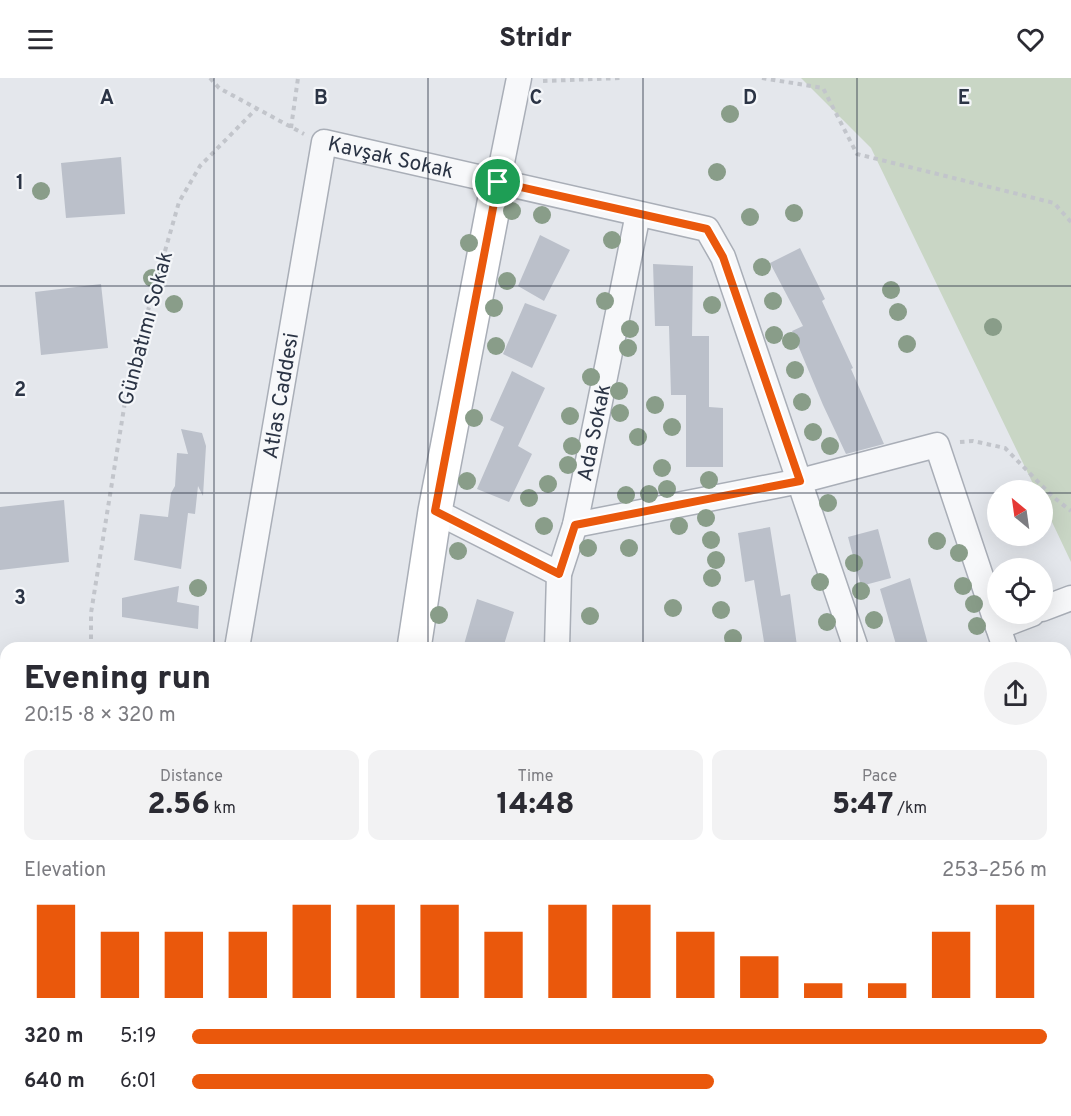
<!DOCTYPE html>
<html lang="en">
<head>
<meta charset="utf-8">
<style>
	body { margin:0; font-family:Overpass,sans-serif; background:#f2f2f3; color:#2b2b33; height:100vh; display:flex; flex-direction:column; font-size:22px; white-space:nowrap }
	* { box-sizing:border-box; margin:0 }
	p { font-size:20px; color:#7c7c81 }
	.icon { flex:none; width:33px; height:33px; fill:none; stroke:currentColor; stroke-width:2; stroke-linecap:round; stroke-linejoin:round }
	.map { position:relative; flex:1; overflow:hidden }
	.side { position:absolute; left:0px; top:564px; width:1071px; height:474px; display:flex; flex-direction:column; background:#fff; border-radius:18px 18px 0 0; box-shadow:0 6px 24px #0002 }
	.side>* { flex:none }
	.needle { width:39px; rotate:331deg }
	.fabs { position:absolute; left:987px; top:402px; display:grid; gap:12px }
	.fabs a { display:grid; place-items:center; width:66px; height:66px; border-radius:50%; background:#fff; box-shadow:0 6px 24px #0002; font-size:30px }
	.pin { position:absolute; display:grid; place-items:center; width:51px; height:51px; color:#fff; margin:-26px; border:3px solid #fff; border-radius:50%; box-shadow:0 2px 6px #0007 }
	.round { display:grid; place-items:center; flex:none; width:63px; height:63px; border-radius:32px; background:#f2f2f3 }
	.overview { display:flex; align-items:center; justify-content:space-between; height:102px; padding:0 24px }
	h1 { font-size:33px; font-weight:800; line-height:45px }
	.metrics { display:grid; grid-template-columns:repeat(3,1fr); gap:9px; height:102px; padding:6px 24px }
	.metrics div { display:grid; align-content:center; border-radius:12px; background:#f2f2f3; text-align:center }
	.metrics b { font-size:30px; font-weight:800 }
	.metrics small { font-size:16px; font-weight:400 }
	.metrics p { font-size:16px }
	.chart { height:168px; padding:12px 24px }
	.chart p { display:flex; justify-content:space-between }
	.chart svg { width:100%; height:108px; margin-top:6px; stroke:#ea580c; stroke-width:6 }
	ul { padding:0 24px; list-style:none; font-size:20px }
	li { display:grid; grid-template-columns:96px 72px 1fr; align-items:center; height:45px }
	li i { height:15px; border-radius:8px; background:#ea580c }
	header { display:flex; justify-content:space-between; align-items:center; height:78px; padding:0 24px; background:#fff; font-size:27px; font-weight:800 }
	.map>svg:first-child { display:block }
	.green { fill:#c9d6c5 }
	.building { fill:#bbc0ca }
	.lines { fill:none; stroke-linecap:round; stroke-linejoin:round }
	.street-casing { stroke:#a9aeb7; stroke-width:27 }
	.secondary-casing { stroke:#a9aeb7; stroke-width:36 }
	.path { stroke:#c2c5cb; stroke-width:4; stroke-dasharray:4.5 4.5; stroke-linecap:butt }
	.street { stroke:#f7f8fa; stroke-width:24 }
	.secondary { stroke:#fff; stroke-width:33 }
	.tree { fill:#899d89 }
	.route-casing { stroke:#fff; stroke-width:12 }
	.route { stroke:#ea580c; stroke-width:8 }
	.grid { fill:none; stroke:#2b3445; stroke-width:1.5; stroke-opacity:0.55 }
	.labels { text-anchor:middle; stroke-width:4.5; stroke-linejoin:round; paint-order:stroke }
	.street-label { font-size:21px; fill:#2b3445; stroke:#f4f6f9 }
	.grid-label { font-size:20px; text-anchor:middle; font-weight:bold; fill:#2b3445; stroke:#f4f6f9; stroke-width:4.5; stroke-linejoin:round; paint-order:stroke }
</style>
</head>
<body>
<header><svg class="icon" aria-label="menu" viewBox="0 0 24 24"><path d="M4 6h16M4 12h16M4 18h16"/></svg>Stridr<svg class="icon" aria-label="heart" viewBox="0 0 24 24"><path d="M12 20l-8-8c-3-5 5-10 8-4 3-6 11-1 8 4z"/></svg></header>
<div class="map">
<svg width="1071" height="1038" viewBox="0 0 1071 1038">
	<rect width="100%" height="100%" fill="#e4e7ec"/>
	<path class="green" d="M 801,0 L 1071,0 L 1071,484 L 1043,425 L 1042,412 L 1036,412 L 871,70 Z
		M 559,1032 L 931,1032 L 885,1038 L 558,1038 Z"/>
	<path class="building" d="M 121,79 L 125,136 L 66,140 L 61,85 Z
		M 540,157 L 570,172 L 544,223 L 518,208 Z
		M 800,170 L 825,221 L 822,223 L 853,290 L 851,291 L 884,366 L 846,376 L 823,327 L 792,253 L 803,248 L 770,185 Z
		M 653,186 L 693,188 L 692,258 L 709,258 L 709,329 L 723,330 L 723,389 L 686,389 L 686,317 L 671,317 L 669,248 L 655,248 Z
		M 101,206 L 108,270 L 41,277 L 35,214 Z
		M 525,225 L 557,237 L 532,290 L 503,276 Z
		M 512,293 L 545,310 L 518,368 L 532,376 L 509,424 L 477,411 L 504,349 L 490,342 Z
		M 181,351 L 202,355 L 206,368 L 203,418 L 198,408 L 195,436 L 188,435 L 181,491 L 134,482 L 140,436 L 168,439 L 171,415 L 175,408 L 177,375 L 188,376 Z
		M 64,422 L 69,484 L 0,492 L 0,429 Z
		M 770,449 L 781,518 L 790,516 L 797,568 L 765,570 L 754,502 L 745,504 L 738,455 Z
		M 878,451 L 891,500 L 861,508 L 848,459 Z
		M 910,500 L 929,570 L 897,570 L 880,511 Z
		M 179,508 L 177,524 L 199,528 L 198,551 L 122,539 L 122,520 Z
		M 477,521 L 514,534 L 503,570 L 463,570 Z"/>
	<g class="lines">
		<g class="street-casing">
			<g id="street">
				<path d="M 498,104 L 519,0"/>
				<path d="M 435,433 L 559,496"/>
				<path d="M 575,447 L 800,403 L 937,367 L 1005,570"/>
				<path d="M 1042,531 L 1071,520"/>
				<path d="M 998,549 L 1032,536"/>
				<path id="s1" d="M 237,570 L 324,64 L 707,151 L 723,179 L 856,570"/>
				<path id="s2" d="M 557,570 L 559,496 L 575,447 L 638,136"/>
				<path d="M 1065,699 L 1071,707"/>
				<path d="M 0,820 L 6,820"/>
				<path d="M 1065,899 L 1071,904"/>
				<path d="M 0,1032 L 19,1038"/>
				<path d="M 77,1038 L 79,1032"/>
				<path d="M 546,1038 L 546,1032"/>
			</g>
		</g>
		<g class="secondary-casing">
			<path id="secondary" d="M 414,570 L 435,433 L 498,104
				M 356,1038 L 356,1032"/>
		</g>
		<path class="path" d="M 210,0 L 219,10 L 304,56
			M 762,0 L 823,10 L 857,76 L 1054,125 L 1071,144
			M 543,3 L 621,0
			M 291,50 L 298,0
			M 960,364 L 973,363 L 1005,370 L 1052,418 L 1071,433
			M 91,570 L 91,535 L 129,299 L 179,124 L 200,88 L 257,30
			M 0,656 L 6,656"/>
		<use href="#street" class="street"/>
		<use href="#secondary" class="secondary"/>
	</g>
	<g class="tree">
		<circle cx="730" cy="36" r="9"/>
		<circle cx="717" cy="94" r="9"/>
		<circle cx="41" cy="113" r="9"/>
		<circle cx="512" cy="133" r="9"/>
		<circle cx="794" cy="135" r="9"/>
		<circle cx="542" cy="137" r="9"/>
		<circle cx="750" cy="139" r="9"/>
		<circle cx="612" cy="162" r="9"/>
		<circle cx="469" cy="165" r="9"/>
		<circle cx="762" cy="189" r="9"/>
		<circle cx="152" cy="200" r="9"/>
		<circle cx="507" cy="203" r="9"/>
		<circle cx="891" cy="212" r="9"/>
		<circle cx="605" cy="223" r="9"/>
		<circle cx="773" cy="223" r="9"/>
		<circle cx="174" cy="226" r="9"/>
		<circle cx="712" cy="227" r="9"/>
		<circle cx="494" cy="230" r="9"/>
		<circle cx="898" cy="234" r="9"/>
		<circle cx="993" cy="249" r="9"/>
		<circle cx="630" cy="251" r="9"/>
		<circle cx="774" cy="257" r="9"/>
		<circle cx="791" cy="263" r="9"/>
		<circle cx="907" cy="266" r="9"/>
		<circle cx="496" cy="268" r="9"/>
		<circle cx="628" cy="270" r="9"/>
		<circle cx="795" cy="292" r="9"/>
		<circle cx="591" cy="299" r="9"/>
		<circle cx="619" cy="313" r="9"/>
		<circle cx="802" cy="324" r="9"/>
		<circle cx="655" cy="327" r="9"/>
		<circle cx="620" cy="335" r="9"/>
		<circle cx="570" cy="338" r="9"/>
		<circle cx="474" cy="340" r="9"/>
		<circle cx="672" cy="349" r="9"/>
		<circle cx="813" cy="354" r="9"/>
		<circle cx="638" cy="359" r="9"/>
		<circle cx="572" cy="368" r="9"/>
		<circle cx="830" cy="368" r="9"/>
		<circle cx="568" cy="387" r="9"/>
		<circle cx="662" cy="390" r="9"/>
		<circle cx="709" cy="402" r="9"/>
		<circle cx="467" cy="403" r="9"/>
		<circle cx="548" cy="406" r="9"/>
		<circle cx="667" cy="411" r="9"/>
		<circle cx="649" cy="416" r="9"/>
		<circle cx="626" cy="417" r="9"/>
		<circle cx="529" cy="420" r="9"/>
		<circle cx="828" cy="425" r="9"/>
		<circle cx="706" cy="440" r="9"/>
		<circle cx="544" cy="448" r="9"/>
		<circle cx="679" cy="448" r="9"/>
		<circle cx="711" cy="462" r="9"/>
		<circle cx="937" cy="463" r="9"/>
		<circle cx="588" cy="470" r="9"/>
		<circle cx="629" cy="470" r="9"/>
		<circle cx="458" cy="473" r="9"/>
		<circle cx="959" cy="475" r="9"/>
		<circle cx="716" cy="482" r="9"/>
		<circle cx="854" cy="485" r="9"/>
		<circle cx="712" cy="500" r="9"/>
		<circle cx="820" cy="504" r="9"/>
		<circle cx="963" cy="508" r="9"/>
		<circle cx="198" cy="510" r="9"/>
		<circle cx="861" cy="513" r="9"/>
		<circle cx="974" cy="526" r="9"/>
		<circle cx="673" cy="530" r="9"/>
		<circle cx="721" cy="532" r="9"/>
		<circle cx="439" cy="537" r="9"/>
		<circle cx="590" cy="538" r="9"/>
		<circle cx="874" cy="542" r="9"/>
		<circle cx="827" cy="544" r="9"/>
		<circle cx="977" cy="548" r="9"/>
		<circle cx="733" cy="560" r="9"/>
	</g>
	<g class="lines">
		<g class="route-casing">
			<path id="route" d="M 498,104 L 707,151 L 723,179 L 800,403 L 575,447 L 559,496 L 435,433 Z"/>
		</g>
		<use href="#route" class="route"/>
	</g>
	<path class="grid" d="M 214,0 L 214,570M 428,0 L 428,570M 643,0 L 643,570M 857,0 L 857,570M 0,208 L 1071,208M 0,415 L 998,415M 1042,415 L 1071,415M 0,623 L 6,623M 1065,623 L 1071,623M 0,830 L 6,830M 1065,830 L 1071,830M 214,1032 L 214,1038M 428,1032 L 428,1038M 643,1032 L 643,1038M 857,1032 L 857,1038"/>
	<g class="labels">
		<g class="street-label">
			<text dy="7" stroke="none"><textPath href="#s1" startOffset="582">Kavşak Sokak</textPath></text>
			<text transform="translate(145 250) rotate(-75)" y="7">Günbatımı Sokak</text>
			<text dy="7" stroke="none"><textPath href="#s1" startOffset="256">Atlas Caddesi</textPath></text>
			<text dy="7" stroke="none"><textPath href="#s2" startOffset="220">Ada Sokak</textPath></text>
		</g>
	</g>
	<g class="grid-label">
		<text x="107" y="26">A</text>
		<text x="321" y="26">B</text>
		<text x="536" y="26">C</text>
		<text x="750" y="26">D</text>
		<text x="964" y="26">E</text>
		<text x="20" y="111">1</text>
		<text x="20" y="318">2</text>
		<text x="20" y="526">3</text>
	</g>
</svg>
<div class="fabs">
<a><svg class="needle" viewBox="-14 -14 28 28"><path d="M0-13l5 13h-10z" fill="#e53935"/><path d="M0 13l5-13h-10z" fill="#7c7c81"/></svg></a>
<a><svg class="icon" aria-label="locate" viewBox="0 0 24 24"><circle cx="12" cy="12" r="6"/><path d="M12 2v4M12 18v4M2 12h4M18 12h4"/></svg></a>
</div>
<div class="pin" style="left:498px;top:104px;background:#1e9e55"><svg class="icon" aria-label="arrive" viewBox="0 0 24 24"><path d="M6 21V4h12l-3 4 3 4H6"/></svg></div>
<section class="side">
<div class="overview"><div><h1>Evening run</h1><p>20:15 · 8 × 320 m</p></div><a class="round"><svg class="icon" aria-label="share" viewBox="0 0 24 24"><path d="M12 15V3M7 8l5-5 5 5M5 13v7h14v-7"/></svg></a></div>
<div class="metrics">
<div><p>Distance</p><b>2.56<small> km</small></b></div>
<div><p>Time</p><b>14:48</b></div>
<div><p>Pace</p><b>5:47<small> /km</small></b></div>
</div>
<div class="chart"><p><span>Elevation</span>253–256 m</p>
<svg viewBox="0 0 160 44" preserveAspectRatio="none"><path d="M5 44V6M15 44V17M25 44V17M35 44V17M45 44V6M55 44V6M65 44V6M75 44V17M85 44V6M95 44V6M105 44V17M115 44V27M125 44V38M135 44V38M145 44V17M155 44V6"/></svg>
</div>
<ul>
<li><b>320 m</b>5:19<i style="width:100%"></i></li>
<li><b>640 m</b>6:01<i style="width:61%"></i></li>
</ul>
</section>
</div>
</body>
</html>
